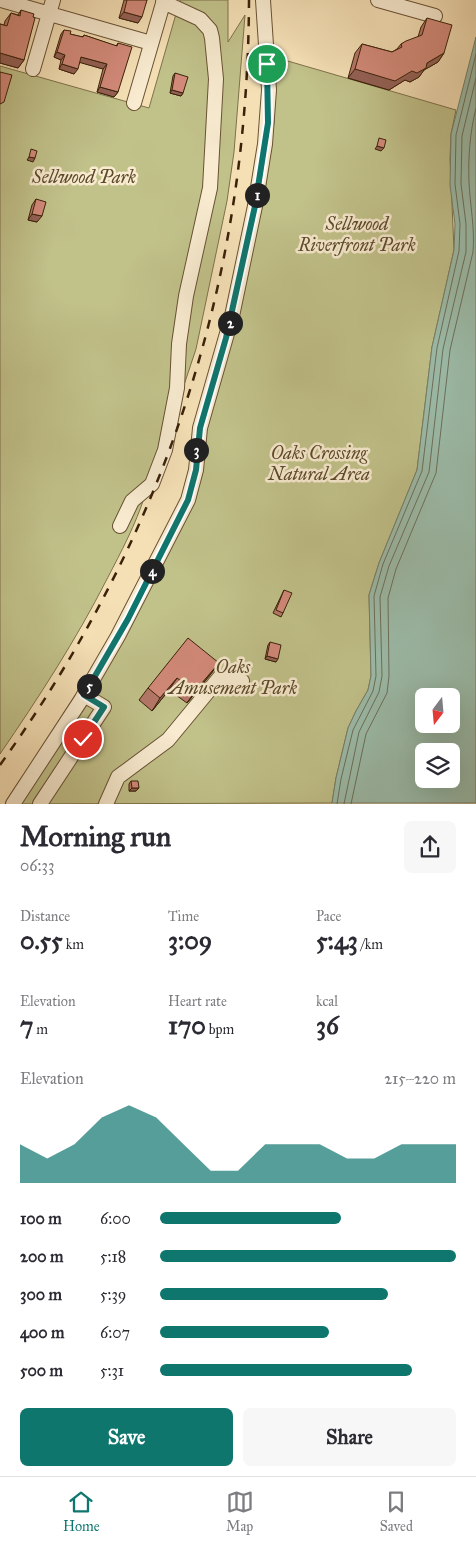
<!DOCTYPE html>
<html lang="en">
<head>
<meta charset="utf-8">
<style>
	body { margin:0; font-family:"IM FELL Great Primer",serif; background:#f7f7f7; color:#2b2b33; height:100vh; display:flex; flex-direction:column; font-size:19px; white-space:nowrap }
	* { box-sizing:border-box; margin:0 }
	p { font-size:16px; color:#7c7c81 }
	.icon { flex:none; width:28px; height:28px; fill:none; stroke:currentColor; stroke-width:2; stroke-linecap:round; stroke-linejoin:round }
	.map { position:relative; height:804px; overflow:hidden }
	.side { display:flex; flex-direction:column; background:#fff; flex:1 }
	.side>* { flex:none }
	.needle { width:32px; rotate:196deg }
	.controls { position:absolute; left:415px; top:688px; display:grid; gap:10px }
	.controls a { display:grid; place-items:center; width:45px; height:45px; border-radius:8px; background:#fff; box-shadow:0 5px 20px #0002; font-size:25px }
	.pin { position:absolute; display:grid; place-items:center; width:42px; height:42px; color:#fff; margin:-21px; border:2px solid #fff; border-radius:50%; box-shadow:0 1px 5px #0007 }
	.km { position:absolute; width:25px; height:25px; margin:-12px; border-radius:50%; background:#222; color:#fff; font-size:14px; line-height:25px; text-align:center }
	.round { display:grid; place-items:center; flex:none; width:52px; height:52px; border-radius:8px; background:#f7f7f7 }
	.headline { display:flex; align-items:center; justify-content:space-between; height:85px; padding:0 20px }
	h1 { font-size:28px; font-weight:700; line-height:38px }
	.figures { display:grid; grid-template-columns:repeat(3,1fr); gap:8px; height:85px; padding:5px 20px }
	.figures div { display:grid; align-content:center }
	.figures b { font-size:25px; font-weight:700 }
	.figures small { font-size:14px; font-weight:400 }
	.figures p { font-size:14px }
	.chart { height:140px; padding:10px 20px }
	.chart p { display:flex; justify-content:space-between }
	.chart svg { width:100%; height:90px; margin-top:5px; fill:#0f766e; opacity:.7 }
	.cta { display:flex; gap:10px; margin-top:auto; padding:10px 20px }
	.cta a { flex:1; height:58px; border-radius:8px; background:#0f766e; color:#fff; font-size:20px; font-weight:700; line-height:58px; text-align:center }
	.cta a+a { background:#f7f7f7; color:#2b2b33 }
	ul { padding:0 20px; list-style:none; font-size:16px }
	li { display:grid; grid-template-columns:80px 60px 1fr; align-items:center; height:38px }
	li i { height:12px; border-radius:6px; background:#0f766e }
	.dock { display:flex; justify-content:space-around; align-items:center; height:70px; border-top:1px solid #e1e1e2; background:#fff; font-size:14px; color:#7c7c81 }
	.dock a { display:grid; justify-items:center; gap:2px }
	.dock .current { color:#0f766e }
	.map>svg:first-child { display:block }
	.green { fill:#c1c18a; stroke:#7e714a }
	.water { fill:#9cbdab; stroke:#757f6a; fill-rule:evenodd }
	.lines { fill:none; stroke-linecap:round; stroke-linejoin:round }
	.shore { stroke:#6b6f5a; stroke-width:1 }
	.minor-casing { stroke:#695134; stroke-width:16 }
	.minor { stroke:#f8ebd0; stroke-width:14 }
	.rail { stroke:#3a2109; stroke-width:2.5; stroke-dasharray:9 9; stroke-linecap:butt }
	.wall { fill:#b57769; stroke:#3a2109 }
	.shaded-wall { fill:#946155; stroke:#3a2109 }
	.building { fill:#d38a7a; stroke:#3a2109 }
	.route-casing { stroke:#fff; stroke-width:10 }
	.route { stroke:#0f766e; stroke-width:6 }
	.labels { text-anchor:middle; stroke-width:5; stroke-linejoin:round; paint-order:stroke }
	.park-label { font-size:18px; font-style:italic; fill:#5c4929; stroke:#f8ebd0 }
</style>
</head>
<body>
<div class="map">
<svg width="476" height="804" viewBox="0 0 476 804">
	<rect width="100%" height="100%" fill="#f5e0b6"/>
	<filter id="stains"><feTurbulence type="fractalNoise" baseFrequency=".004" numOctaves="4"/><feColorMatrix values="0 0 0 0 .2 0 0 0 0 .09 0 0 0 0 .02 0 0 0 .5 -.17"/></filter>
	<radialGradient id="worn" r=".72"><stop offset=".6" stop-color="#630" stop-opacity="0"/><stop offset="1" stop-color="#630" stop-opacity=".3"/></radialGradient>
	<path class="green" d="M 180,0 L 228,0 L 228,42 L 245,15 L 234,152 L 227,201 L 196,349 L 156,469 L 133,495 L 116,533 C 128,526 132,507 145,495 C 136,524 121,552 107,579 C 76,640 39,697 0,754 L 0,66 L 149,108 Z
		M 274,57 L 456,110 L 451,134 L 450,159 L 454,250 L 432,347 L 417,470 L 379,563 L 369,595 L 371,676 L 368,690 L 356,711 L 348,728 L 336,778 L 332,803 L 6,804 L 113,636 L 201,461 L 210,411 L 232,340 L 263,203 L 274,123 Z"/>
	<path class="water" d="M 476,37 L 476,803 L 332,803 L 336,778 L 348,728 L 356,711 L 368,690 L 371,676 L 369,595 L 379,563 L 417,470 L 432,347 L 454,250 L 455,224 L 450,185 L 451,134 ZM 424,696 L 451,696 L 451,724 L 424,724 ZM 424,751 L 451,751 L 451,779 L 424,779 Z"/>
	<g class="lines">
		<path class="shore" d="M 337,804 L 341,779 L 353,730 L 373,691 L 376,676 L 374,596 L 383,564 L 422,471 L 437,348 L 459,251 L 460,224 L 455,184 L 456,135 L 476,54
			M 344,804 L 359,732 L 379,692 L 382,676 L 380,597 L 389,566 L 429,472 L 443,349 L 466,252 L 466,224 L 461,184 L 462,136 L 476,78
			M 351,804 L 366,734 L 387,693 L 389,676 L 388,598 L 396,569 L 436,473 L 450,350 L 473,252 C 475,228 470,205 469,182 C 468,157 470,132 476,108"/>
		<g class="minor-casing">
			<path id="minor" d="M 1,0 L 151,43
				M 378,0 L 435,16
				M 33,69 L 53,0
				M 134,103 L 164,0
				M 120,526 L 132,501 L 152,484 L 165,450 L 177,388 L 179,344 L 186,296 L 210,188 L 216,79 L 212,38 L 210,30 L 200,19 L 163,2
				M 13,804 L 81,700 L 118,636 L 188,500 L 196,470 L 200,428 L 232,316 L 255,206 L 265,144 L 269,90 L 263,0
				M 40,804 L 104,707 L 84,695
				M 106,804 L 118,777 L 168,740 L 220,677 L 231,676 L 242,681"/>
		</g>
		<use href="#minor" class="minor"/>
		<path class="rail" d="M 0,765 C 165,535 248,283 249,0"/>
	</g>
	<path class="wall" d="M 124,0 L 147,0 L 138,23 L 119,18 Z
		M 21,10 L 24,60 L 18,68 L 0,63 L 0,24 L 4,25 L 5,21 L 11,13 L 18,15 Z
		M 427,18 L 444,53 L 438,62 L 424,70 L 419,77 L 410,82 L 405,80 L 389,90 L 348,78 L 355,53 L 362,44 L 392,52 L 397,49 L 401,44 L 418,37 L 421,27 Z
		M 64,30 L 70,34 L 82,37 L 84,35 L 116,46 L 118,43 L 118,92 L 114,97 L 97,92 L 103,69 L 80,62 L 74,74 L 59,69 L 61,60 L 54,57 L 61,34 Z
		M 175,73 L 183,93 L 181,96 L 170,93 L 173,76 Z
		M 36,199 L 37,222 L 28,220 L 32,205 Z
		M 284,590 L 283,613 L 281,617 L 273,613 Z
		M 270,642 L 276,662 L 265,659 L 268,645 Z
		M 219,663 L 210,675 L 187,703 L 169,690 L 152,711 L 139,700 L 148,688 Z
		M 131,781 L 139,788 L 136,791 L 129,791 L 129,784 Z"/>
	<path class="shaded-wall" d="M 124,12 L 142,17 L 138,23 L 119,18 Z
		M 57,52 L 65,55 L 61,60 L 54,57 Z
		M 0,53 L 24,60 L 18,68 L 0,63 Z
		M 444,53 L 438,62 L 424,70 L 419,77 L 410,82 L 405,80 L 389,90 L 348,78 L 355,69 L 427,63 Z
		M 81,57 L 107,64 L 103,69 L 78,62 Z
		M 62,64 L 78,69 L 74,74 L 59,69 Z
		M 100,87 L 118,92 L 114,97 L 97,92 Z
		M 172,90 L 183,93 L 181,96 L 170,93 Z
		M 377,146 L 384,148 L 381,151 L 375,149 Z
		M 29,157 L 35,158 L 33,162 L 27,160 Z
		M 32,214 L 42,216 L 37,222 L 28,220 Z
		M 267,656 L 278,659 L 276,662 L 265,659 Z
		M 219,663 L 210,675 L 187,703 L 195,691 Z
		M 177,678 L 169,690 L 152,711 L 160,698 Z
		M 132,788 L 139,788 L 136,791 L 129,791 Z"/>
	<path class="building" d="M 127,0 L 147,0 L 142,17 L 124,12 Z
		M 21,10 L 34,14 L 33,17 L 35,18 L 24,60 L 0,53 L 0,24 L 7,26 L 11,13 L 20,16 Z
		M 427,18 L 452,25 L 444,53 L 427,63 L 426,68 L 417,73 L 412,71 L 395,81 L 355,69 L 362,44 L 392,52 L 402,47 L 401,44 L 406,41 L 422,35 Z
		M 64,30 L 71,31 L 70,34 L 83,37 L 84,35 L 117,46 L 118,43 L 132,47 L 118,92 L 100,87 L 107,64 L 81,57 L 78,69 L 62,64 L 65,55 L 57,52 Z
		M 0,72 L 12,75 L 4,102 L 0,104 Z
		M 175,73 L 188,77 L 183,93 L 172,90 Z
		M 379,138 L 386,140 L 384,148 L 377,146 Z
		M 31,149 L 37,151 L 35,158 L 29,157 Z
		M 36,199 L 46,202 L 42,216 L 32,214 Z
		M 284,590 L 292,593 L 283,613 L 276,610 Z
		M 188,638 L 219,663 L 195,691 L 177,678 L 160,698 L 148,688 Z
		M 270,642 L 281,645 L 278,659 L 267,656 Z
		M 131,781 L 138,781 L 139,788 L 132,788 Z"/>
	<g class="lines">
		<g class="route-casing">
			<path id="route" d="M 83,739 L 104,707 L 84,695 L 128,619 L 188,500 L 196,470 L 200,428 L 226,338 L 255,206 L 268,123 L 267,64"/>
		</g>
		<use href="#route" class="route"/>
	</g>
	<g class="labels">
		<g class="park-label">
			<text x="84" y="183">Sellwood Park</text>
			<text x="357" y="230">Sellwood<tspan x="357" dy="21">Riverfront Park</tspan></text>
			<text x="319" y="459">Oaks Crossing<tspan x="319" dy="21">Natural Area</tspan></text>
			<text x="233" y="673">Oaks<tspan x="233" dy="21">Amusement Park</tspan></text>
		</g>
	</g>
	<rect width="100%" height="100%" filter="url(#stains)"/>
	<rect width="100%" height="100%" fill="url(#worn)"/>
</svg>
<div class="controls">
<a><svg class="needle" viewBox="-14 -14 28 28"><path d="M0-13l5 13h-10z" fill="#e53935"/><path d="M0 13l5-13h-10z" fill="#7c7c81"/></svg></a>
<a><svg class="icon" aria-label="layers" viewBox="0 0 24 24"><path d="M12 4l9 5-9 5-9-5zM3 14l9 5 9-5"/></svg></a>
</div>
<div class="pin" style="left:267px;top:64px;background:#1e9e55"><svg class="icon" aria-label="arrive" viewBox="0 0 24 24"><path d="M6 21V4h12l-3 4 3 4H6"/></svg></div>
<div class="pin" style="left:83px;top:739px;background:#d93025"><svg class="icon" aria-label="check" viewBox="0 0 24 24"><path d="M5 12l5 5 9-10"/></svg></div>
<b class="km" style="left:257px;top:195px">1</b>
<b class="km" style="left:230px;top:323px">2</b>
<b class="km" style="left:196px;top:450px">3</b>
<b class="km" style="left:152px;top:571px">4</b>
<b class="km" style="left:89px;top:686px">5</b>
</div>
<section class="side">
<div class="headline"><div><h1>Morning run</h1><p>06:33</p></div><a class="round"><svg class="icon" aria-label="share" viewBox="0 0 24 24"><path d="M12 15V3M7 8l5-5 5 5M5 13v7h14v-7"/></svg></a></div>
<div class="figures">
<div><p>Distance</p><b>0.55<small> km</small></b></div>
<div><p>Time</p><b>3:09</b></div>
<div><p>Pace</p><b>5:43<small> /km</small></b></div>
</div>
<div class="figures">
<div><p>Elevation</p><b>7<small> m</small></b></div>
<div><p>Heart rate</p><b>170<small> bpm</small></b></div>
<div><p>kcal</p><b>36</b></div>
</div>
<div class="chart"><p><span>Elevation</span>215–220 m</p>
<svg viewBox="0 0 160 44" preserveAspectRatio="none"><path d="M0 44V25L10 32L20 25L30 12L40 6L50 12L60 25L70 38L80 38L90 25L100 25L110 25L120 32L130 32L140 25L150 25L160 25V44z"/></svg>
</div>
<ul>
<li><b>100 m</b>6:00<i style="width:61%"></i></li>
<li><b>200 m</b>5:18<i style="width:100%"></i></li>
<li><b>300 m</b>5:39<i style="width:77%"></i></li>
<li><b>400 m</b>6:07<i style="width:57%"></i></li>
<li><b>500 m</b>5:31<i style="width:85%"></i></li>
</ul>
<div class="cta"><a>Save</a><a>Share</a></div>
</section>
<nav class="dock">
<a class="current"><svg class="icon" aria-label="home" viewBox="0 0 24 24"><path d="M3 11l9-7 9 7M6 9v11h12V9"/></svg>Home</a>
<a><svg class="icon" aria-label="map" viewBox="0 0 24 24"><path d="M3 6l6-2 6 2 6-2v14l-6 2-6-2-6 2zM9 4v14M15 6v14"/></svg>Map</a>
<a><svg class="icon" aria-label="saved" viewBox="0 0 24 24"><path d="M7 4h10v16l-5-4-5 4z"/></svg>Saved</a>
</nav>
</body>
</html>
